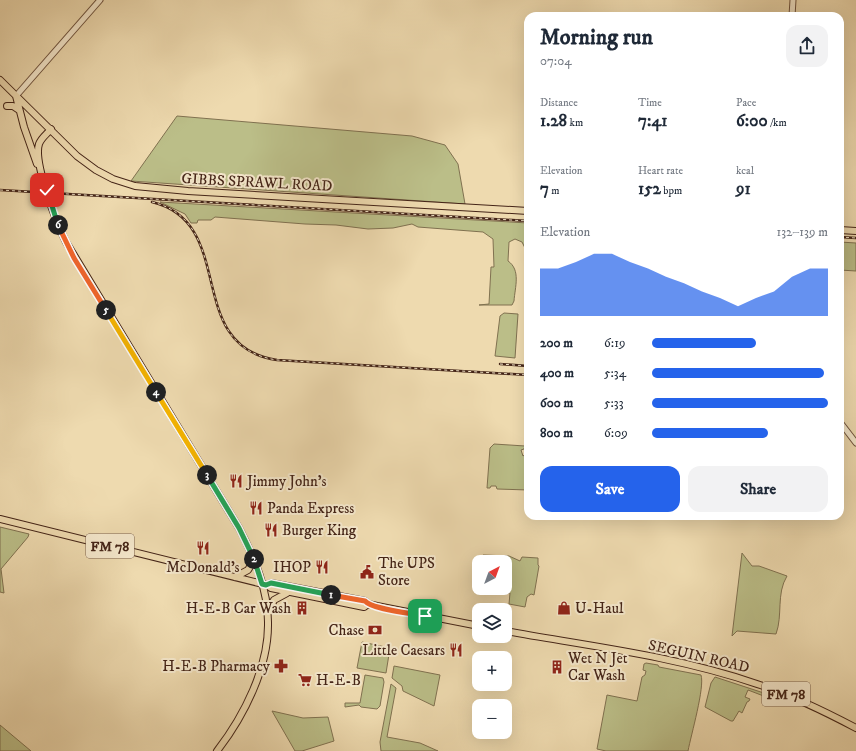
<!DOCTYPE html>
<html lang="en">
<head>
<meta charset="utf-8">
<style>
	body { margin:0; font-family:"IM FELL DW Pica",serif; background:#f2f2f3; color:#1f2937; height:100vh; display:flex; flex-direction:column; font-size:15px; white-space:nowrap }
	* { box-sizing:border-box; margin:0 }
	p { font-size:13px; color:#747a83 }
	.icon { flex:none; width:22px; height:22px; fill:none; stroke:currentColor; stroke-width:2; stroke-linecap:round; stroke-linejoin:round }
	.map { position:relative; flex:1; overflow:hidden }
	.details { position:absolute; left:524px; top:12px; width:320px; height:508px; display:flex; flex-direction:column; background:#fff; border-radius:12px; box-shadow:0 4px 16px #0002 }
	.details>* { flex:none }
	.needle { width:26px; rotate:41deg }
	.buttons { position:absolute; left:472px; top:555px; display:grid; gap:8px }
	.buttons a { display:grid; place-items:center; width:40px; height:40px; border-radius:8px; background:#fff; box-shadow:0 4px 16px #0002; font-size:20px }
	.pin { position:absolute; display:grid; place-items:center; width:34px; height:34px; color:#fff; margin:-17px; border-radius:8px; box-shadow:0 2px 6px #0006 }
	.km { position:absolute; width:20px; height:20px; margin:-10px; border-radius:50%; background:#222; color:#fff; font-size:11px; line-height:20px; text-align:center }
	.round { display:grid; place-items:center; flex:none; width:42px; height:42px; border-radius:12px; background:#f2f2f3 }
	.headline { display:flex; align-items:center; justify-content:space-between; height:68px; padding:0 16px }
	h1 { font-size:22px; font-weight:700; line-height:30px }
	.stats { display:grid; grid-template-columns:repeat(3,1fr); gap:6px; height:68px; padding:4px 16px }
	.stats div { display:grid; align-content:center }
	.stats b { font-size:17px; font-weight:700 }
	.stats small { font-size:11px; font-weight:400 }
	.stats p { font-size:11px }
	.chart { height:112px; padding:8px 16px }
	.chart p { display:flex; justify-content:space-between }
	.chart svg { width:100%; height:72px; margin-top:4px; fill:#2563eb; opacity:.7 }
	.cta { display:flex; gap:8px; margin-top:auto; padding:8px 16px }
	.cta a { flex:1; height:46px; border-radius:12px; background:#2563eb; color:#fff; font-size:16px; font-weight:700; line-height:46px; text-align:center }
	.cta a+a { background:#f2f2f3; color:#1f2937 }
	ul { padding:0 16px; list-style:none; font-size:13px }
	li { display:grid; grid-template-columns:64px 48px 1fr; align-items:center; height:30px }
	li i { height:10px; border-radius:5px; background:#2563eb }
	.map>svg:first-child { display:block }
	.green { fill:#bbbe88; stroke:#807150 }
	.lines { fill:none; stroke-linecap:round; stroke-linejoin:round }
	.minor-casing { stroke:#6e523d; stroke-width:7 }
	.major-casing { stroke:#442417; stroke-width:8 }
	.minor { stroke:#f4e7cb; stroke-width:5 }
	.major { stroke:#eedaaf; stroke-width:6 }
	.rail-casing { stroke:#442417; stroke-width:2.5 }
	.rail { stroke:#f4e7cb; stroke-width:1; stroke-dasharray:3; stroke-linecap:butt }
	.split-1-casing { stroke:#fff; stroke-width:8 }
	.split-2-casing { stroke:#fff; stroke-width:8 }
	.split-3-casing { stroke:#fff; stroke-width:8 }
	.split-4-casing { stroke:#fff; stroke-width:8 }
	.split-5-casing { stroke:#fff; stroke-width:8 }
	.split-6-casing { stroke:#fff; stroke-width:8 }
	.split-7-casing { stroke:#fff; stroke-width:8 }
	.split-1 { stroke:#f0652b; stroke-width:5 }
	.split-2 { stroke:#22a559; stroke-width:5 }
	.split-3 { stroke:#22a559; stroke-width:5 }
	.split-4 { stroke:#f5b400; stroke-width:5 }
	.split-5 { stroke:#f5b400; stroke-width:5 }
	.split-6 { stroke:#f0652b; stroke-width:5 }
	.split-7 { stroke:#22a559; stroke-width:5 }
	.labels { text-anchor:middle; stroke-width:4; stroke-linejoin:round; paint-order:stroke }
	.shield { fill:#f4e7cb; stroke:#795e4d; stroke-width:1 }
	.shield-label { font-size:14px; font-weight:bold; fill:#442417 }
	.street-label { font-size:15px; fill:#442417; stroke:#f4e7cb }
	.poi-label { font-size:15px; fill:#442417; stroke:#f4e7cb; text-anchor:start }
</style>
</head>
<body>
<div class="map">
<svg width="856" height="751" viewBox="0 0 856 751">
	<rect width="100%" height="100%" fill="#eedaaf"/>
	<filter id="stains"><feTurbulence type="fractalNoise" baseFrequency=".005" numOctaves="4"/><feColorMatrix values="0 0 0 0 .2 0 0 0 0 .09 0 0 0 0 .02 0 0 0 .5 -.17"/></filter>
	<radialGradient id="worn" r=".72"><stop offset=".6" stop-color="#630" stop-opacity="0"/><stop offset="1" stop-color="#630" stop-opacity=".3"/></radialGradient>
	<path class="green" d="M 177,116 L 412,136 L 445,145 L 458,164 L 465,204 L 131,181 Z
		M 160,202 L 528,223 L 528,248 L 525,248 L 522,242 L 515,239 L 509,242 L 508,261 C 521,270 515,287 514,301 L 512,305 L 479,305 L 489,304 L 491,267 L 494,267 L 493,239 L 483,232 L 418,227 L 412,224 L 393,228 L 368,229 L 336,225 L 305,224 L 215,217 L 211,220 L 198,220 L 197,223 L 191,223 L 185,214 Z
		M 840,242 L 856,243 L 856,271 L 840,270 Z
		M 504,313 L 518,314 L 515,358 L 495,356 L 500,316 Z
		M 494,444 L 525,446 L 524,449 L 521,450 L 523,456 L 528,452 L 528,446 L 528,490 L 497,489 L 496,486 L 491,486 L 490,488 L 487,488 L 490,448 Z
		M 0,527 L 29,534 L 28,537 L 1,569 L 4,593 L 0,592 Z
		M 742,553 L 752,566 L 759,566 L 787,576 C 776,594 783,615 776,634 L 737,631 L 732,636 Z
		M 483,555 L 509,556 L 520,561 L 522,557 L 538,558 L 538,565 L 539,566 L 534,595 L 531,594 L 527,597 L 525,607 L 509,604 L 510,593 L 507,593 L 507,589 L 503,589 L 505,588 L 505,562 L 482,562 Z
		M 362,642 L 390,648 L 386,673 L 357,668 Z
		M 646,663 L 658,665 L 659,667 L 701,675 C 705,687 691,735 688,751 L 606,751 L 597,749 L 607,695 L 637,701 L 642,677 L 645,675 L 646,671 L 643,670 L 644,664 Z
		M 394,666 L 440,675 L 434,706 L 403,691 L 402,686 L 392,678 Z
		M 365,675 L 383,678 L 384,682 L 380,706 L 377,709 L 361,707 L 359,705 L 345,707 L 345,703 L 360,703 Z
		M 715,677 L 776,697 L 778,699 L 776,703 L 773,703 L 774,700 L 748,690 L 745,697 L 750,699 L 749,701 L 747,702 L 742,713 L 739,711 L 733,721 L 731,721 L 705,707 L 711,683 Z
		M 391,684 L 396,688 L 387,737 L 420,743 L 438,751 L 381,751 L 380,742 Z
		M 272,711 L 303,718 L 328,717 L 334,741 L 302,751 L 295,751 Z
		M 0,725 L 31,751 L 0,751 Z"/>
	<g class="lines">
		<g class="minor-casing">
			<path id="minor" d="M 792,16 L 793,0
				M 16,96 L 100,0
				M 840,422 L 856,443"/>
		</g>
		<g class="major-casing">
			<path id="major" d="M 0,80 L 77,156 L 96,170 L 113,179 L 135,186 L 188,191 L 528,211
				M 16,96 L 24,127 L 37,164
				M 7,106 L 13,106 L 19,110
				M 51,129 C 47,134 41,138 39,144 C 33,162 57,224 66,242 L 239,528 C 254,557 268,589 268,622 C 269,667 244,716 217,751
				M 840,230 L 856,231
				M 0,519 L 267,585 L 271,588 L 364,607 L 368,604
				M 235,577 L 248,570 L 254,560
				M 267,585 L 271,583 L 365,601 L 368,604 L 377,606 L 479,626
				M 268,613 L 274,600 L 287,593
				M 505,631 C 589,646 676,656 757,684 C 791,695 824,711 856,728"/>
		</g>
		<use href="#minor" class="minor"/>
		<use href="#major" class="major"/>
		<g class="rail-casing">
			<path id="rail" d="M 0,190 L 528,221
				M 152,202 C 239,223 182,346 277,360 L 528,375
				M 840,237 L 856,238
				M 500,364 L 528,366"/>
		</g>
		<use href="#rail" class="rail"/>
	</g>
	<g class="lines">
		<g class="split-1-casing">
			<path id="split-1" d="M 331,595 L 365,601 C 373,610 412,613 425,616"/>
		</g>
		<g class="split-2-casing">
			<path id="split-2" d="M 254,559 L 262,584 L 266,585 L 271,583 L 331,595"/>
		</g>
		<g class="split-3-casing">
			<path id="split-3" d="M 207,475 L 239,528 L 254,559"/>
		</g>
		<g class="split-4-casing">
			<path id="split-4" d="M 156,392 L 207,475"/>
		</g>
		<g class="split-5-casing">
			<path id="split-5" d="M 106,310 L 156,392"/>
		</g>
		<g class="split-6-casing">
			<path id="split-6" d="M 58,225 L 74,258 L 106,310"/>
		</g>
		<g class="split-7-casing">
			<path id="split-7" d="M 47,190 L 58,225"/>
		</g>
		<use href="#split-1" class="split-1"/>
		<use href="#split-2" class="split-2"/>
		<use href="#split-3" class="split-3"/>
		<use href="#split-4" class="split-4"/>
		<use href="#split-5" class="split-5"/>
		<use href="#split-6" class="split-6"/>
		<use href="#split-7" class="split-7"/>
	</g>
	<defs>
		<g id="restaurant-bare" transform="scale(1.08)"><path d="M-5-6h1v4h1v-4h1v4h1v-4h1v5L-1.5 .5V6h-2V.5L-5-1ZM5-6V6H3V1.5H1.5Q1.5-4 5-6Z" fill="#8f2418" stroke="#f4e7cb" stroke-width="2.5" paint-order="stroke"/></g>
		<g id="civic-bare" transform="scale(1.08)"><path d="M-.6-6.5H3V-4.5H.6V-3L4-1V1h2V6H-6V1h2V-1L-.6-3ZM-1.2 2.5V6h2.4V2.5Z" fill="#8f2418" stroke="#f4e7cb" stroke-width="2.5" paint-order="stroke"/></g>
		<g id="building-bare" transform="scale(1.08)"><path d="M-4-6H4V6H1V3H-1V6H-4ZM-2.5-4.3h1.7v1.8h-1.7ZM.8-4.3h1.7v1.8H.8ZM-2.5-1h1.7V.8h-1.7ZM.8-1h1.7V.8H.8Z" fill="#8f2418" stroke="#f4e7cb" stroke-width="2.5" paint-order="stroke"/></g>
		<g id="shop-bare" transform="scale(1.08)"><path d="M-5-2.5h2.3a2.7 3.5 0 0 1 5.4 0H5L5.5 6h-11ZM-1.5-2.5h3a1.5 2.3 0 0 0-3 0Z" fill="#8f2418" stroke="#f4e7cb" stroke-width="2.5" paint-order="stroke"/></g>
		<g id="bank-bare" transform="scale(1.08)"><path d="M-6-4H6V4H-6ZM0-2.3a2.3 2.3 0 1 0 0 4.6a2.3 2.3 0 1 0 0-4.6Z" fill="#8f2418" stroke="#f4e7cb" stroke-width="2.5" paint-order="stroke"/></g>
		<g id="pharmacy-bare" transform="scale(1.08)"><path d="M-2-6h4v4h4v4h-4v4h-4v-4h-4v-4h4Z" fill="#8f2418" stroke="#f4e7cb" stroke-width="2.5" paint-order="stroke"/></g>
		<g id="supermarket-bare" transform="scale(1.08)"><path d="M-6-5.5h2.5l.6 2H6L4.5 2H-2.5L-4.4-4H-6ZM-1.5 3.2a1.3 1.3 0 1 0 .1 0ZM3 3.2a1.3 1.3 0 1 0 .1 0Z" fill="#8f2418" stroke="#f4e7cb" stroke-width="2.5" paint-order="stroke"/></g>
	</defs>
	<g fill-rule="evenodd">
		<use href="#restaurant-bare" x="236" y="481"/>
		<use href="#restaurant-bare" x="256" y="508"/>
		<use href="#restaurant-bare" x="271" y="530"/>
		<use href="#restaurant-bare" x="203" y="548"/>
		<use href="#restaurant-bare" x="322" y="567"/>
		<use href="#civic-bare" x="367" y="572"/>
		<use href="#building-bare" x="302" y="608"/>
		<use href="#shop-bare" x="564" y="608"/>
		<use href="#bank-bare" x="375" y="630"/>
		<use href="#restaurant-bare" x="456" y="650"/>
		<use href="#pharmacy-bare" x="281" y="666"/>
		<use href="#building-bare" x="557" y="667"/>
		<use href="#supermarket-bare" x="305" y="680"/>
	</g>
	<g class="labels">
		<g class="shield">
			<rect x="86" y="534" width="48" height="24" rx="3"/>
			<rect x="762" y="682" width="48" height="24" rx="3"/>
		</g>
		<g class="shield-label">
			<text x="110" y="551">FM 78</text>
			<text x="786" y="699">FM 78</text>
		</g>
		<g class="street-label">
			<text transform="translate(257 182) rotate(3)" y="5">GIBBS SPRAWL ROAD</text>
			<text transform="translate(699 656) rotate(13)" y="5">SEGUIN ROAD</text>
		</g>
		<g class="poi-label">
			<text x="247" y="486">Jimmy John's</text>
			<text x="267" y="513">Panda Express</text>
			<text x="282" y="535">Burger King</text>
			<text x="378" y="568">The UPS<tspan x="378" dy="17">Store</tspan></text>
			<text x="203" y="572" text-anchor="middle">McDonald's</text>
			<text x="311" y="572" text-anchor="end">IHOP</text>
			<text x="291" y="613" text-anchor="end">H-E-B Car Wash</text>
			<text x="575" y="613">U-Haul</text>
			<text x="364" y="635" text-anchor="end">Chase</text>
			<text x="445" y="655" text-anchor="end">Little Caesars</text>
			<text x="568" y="663">Wet N Jet<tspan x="568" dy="17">Car Wash</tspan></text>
			<text x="270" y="671" text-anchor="end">H-E-B Pharmacy</text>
			<text x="316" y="685">H-E-B</text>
		</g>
	</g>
	<rect width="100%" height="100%" filter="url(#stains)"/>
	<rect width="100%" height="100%" fill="url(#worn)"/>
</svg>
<div class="buttons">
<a><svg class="needle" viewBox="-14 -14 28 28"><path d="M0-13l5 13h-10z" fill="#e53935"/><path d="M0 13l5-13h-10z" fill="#747a83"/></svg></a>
<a><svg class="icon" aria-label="layers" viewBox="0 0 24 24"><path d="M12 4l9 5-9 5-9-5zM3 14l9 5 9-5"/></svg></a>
<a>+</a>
<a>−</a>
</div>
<div class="pin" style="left:425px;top:616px;background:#1e9e55"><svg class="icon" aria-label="arrive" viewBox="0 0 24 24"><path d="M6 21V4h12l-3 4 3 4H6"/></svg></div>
<div class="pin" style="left:47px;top:190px;background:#d93025"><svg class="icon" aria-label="check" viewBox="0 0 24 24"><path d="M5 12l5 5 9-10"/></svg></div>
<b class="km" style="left:331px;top:595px">1</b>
<b class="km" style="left:254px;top:559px">2</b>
<b class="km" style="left:207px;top:475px">3</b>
<b class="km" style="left:156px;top:392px">4</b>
<b class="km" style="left:106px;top:310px">5</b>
<b class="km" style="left:58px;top:225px">6</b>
<section class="details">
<div class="headline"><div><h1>Morning run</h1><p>07:04</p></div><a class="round"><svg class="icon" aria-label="share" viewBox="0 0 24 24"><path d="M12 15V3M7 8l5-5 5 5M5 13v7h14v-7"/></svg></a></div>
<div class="stats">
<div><p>Distance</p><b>1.28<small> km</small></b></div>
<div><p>Time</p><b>7:41</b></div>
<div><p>Pace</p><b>6:00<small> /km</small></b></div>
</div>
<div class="stats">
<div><p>Elevation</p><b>7<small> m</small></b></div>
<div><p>Heart rate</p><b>152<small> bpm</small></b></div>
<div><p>kcal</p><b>91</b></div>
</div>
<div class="chart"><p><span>Elevation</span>132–139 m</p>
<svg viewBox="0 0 160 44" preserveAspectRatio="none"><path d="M0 44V15L10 15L20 11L30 6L40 6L50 11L60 15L70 20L80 24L90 29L100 33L110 38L120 33L130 29L140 20L150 15L160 15V44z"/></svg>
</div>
<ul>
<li><b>200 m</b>6:19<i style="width:59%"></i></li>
<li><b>400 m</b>5:34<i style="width:98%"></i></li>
<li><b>600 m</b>5:33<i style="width:100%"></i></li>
<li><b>800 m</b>6:09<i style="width:66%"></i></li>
</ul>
<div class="cta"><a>Save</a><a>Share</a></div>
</section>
</div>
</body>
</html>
